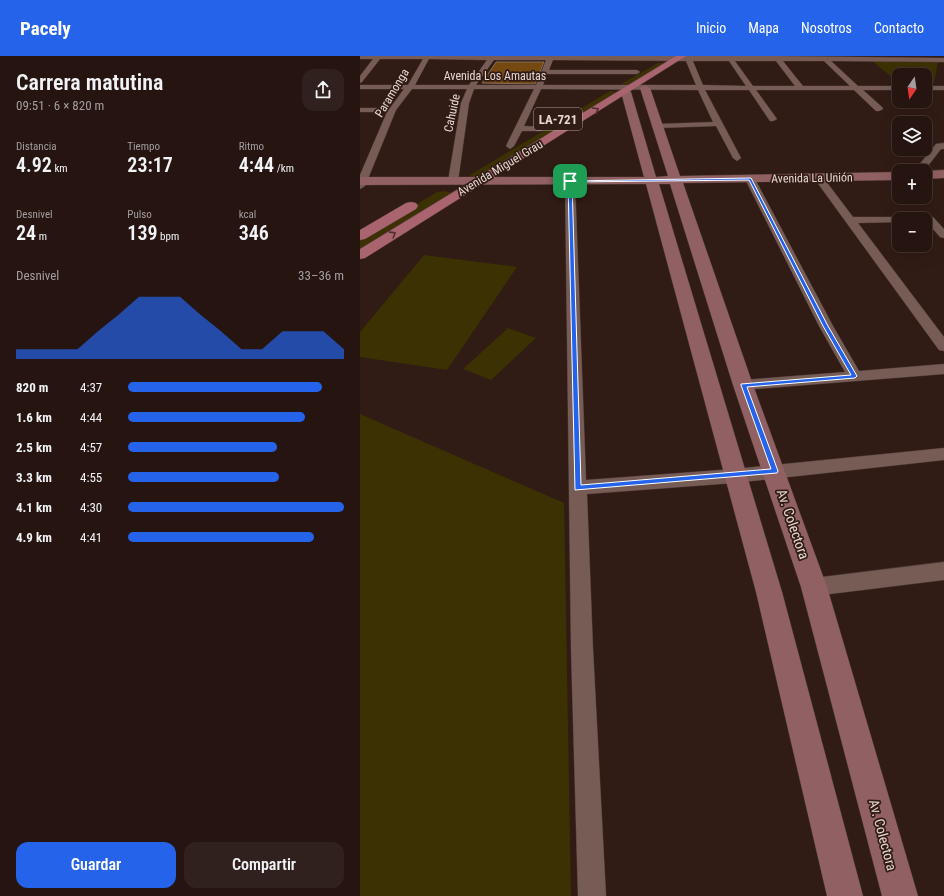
<!DOCTYPE html>
<html lang="es">
<head>
<meta charset="utf-8">
<style>
	body { margin:0; font-family:"Roboto Condensed",sans-serif; background:#31211e; color:#f1f3f6; height:100vh; display:flex; flex-direction:column; font-size:15px; white-space:nowrap }
	* { box-sizing:border-box; margin:0 }
	p { font-size:13px; color:#a39e9f }
	.icon { flex:none; width:22px; height:22px; fill:none; stroke:currentColor; stroke-width:2; stroke-linecap:round; stroke-linejoin:round }
	.map { position:relative; flex:1; overflow:hidden }
	.details { display:flex; flex-direction:column; background:#251410; width:360px }
	.details>* { flex:none }
	.needle { width:26px; rotate:193deg }
	.controls { position:absolute; left:532px; top:12px; display:grid; gap:8px }
	.controls a { display:grid; place-items:center; width:40px; height:40px; border-radius:8px; background:#251410; box-shadow:0 4px 16px #0002,0 0 0 1px #423330; font-size:20px }
	.pin { position:absolute; display:grid; place-items:center; width:34px; height:34px; color:#fff; margin:-17px; border-radius:8px; box-shadow:0 2px 6px #0006 }
	.round { display:grid; place-items:center; flex:none; width:42px; height:42px; border-radius:12px; background:#31211e }
	.overview { display:flex; align-items:center; justify-content:space-between; height:68px; padding:0 16px }
	h1 { font-size:22px; font-weight:600; line-height:30px }
	.stats { display:grid; grid-template-columns:repeat(3,1fr); gap:6px; height:68px; padding:4px 16px }
	.stats div { display:grid; align-content:center }
	.stats b { font-size:20px; font-weight:600 }
	.stats small { font-size:11px; font-weight:400 }
	.stats p { font-size:11px }
	.chart { height:112px; padding:8px 16px }
	.chart p { display:flex; justify-content:space-between }
	.chart svg { width:100%; height:72px; margin-top:4px; fill:#2563eb; opacity:.7 }
	.button { display:flex; gap:8px; margin-top:auto; padding:8px 16px }
	.button a { flex:1; height:46px; border-radius:12px; background:#2563eb; color:#fff; font-size:16px; font-weight:600; line-height:46px; text-align:center }
	.button a+a { background:#31211e; color:#f1f3f6 }
	ul { padding:0 16px; list-style:none; font-size:13px }
	li { display:grid; grid-template-columns:64px 48px 1fr; align-items:center; height:30px }
	li i { height:10px; border-radius:5px; background:#2563eb }
	header { display:flex; align-items:center; gap:24px; box-sizing:border-box; height:56px; padding:0 20px; background:#2563eb; color:#fff }
	header strong { font-size:19px }
	nav { display:flex; gap:22px; margin-inline-start:auto; font-size:14px }
	main { display:flex; flex:1; min-height:0 }
	.map>svg:first-child { display:block }
	.green { fill:#3c3102 }
	.building { fill:#764911; stroke:#826e5c }
	.lines { fill:none; stroke-linecap:round; stroke-linejoin:round }
	.street-casing { stroke:#4a3734; stroke-width:1 }
	.secondary-casing { stroke:#4a3734; stroke-width:1 }
	.primary-casing { stroke:#4a3734; stroke-width:1 }
	.street { fill:#765c55; fill-rule:evenodd }
	.secondary { fill:#906062; fill-rule:evenodd }
	.primary { fill:#a9646f; fill-rule:evenodd }
	.oneway { stroke:#4f2d2c }
	.route { fill:#2563eb; stroke:#fff; fill-rule:evenodd }
	.labels { text-anchor:middle; stroke-width:3.5; stroke-linejoin:round; paint-order:stroke }
	.far-street-label { font-size:12px; fill:#e7d7d3; stroke:#311b15 }
	.shield { fill:#311b15; stroke:#b09f9a; stroke-width:1 }
	.shield-label { font-size:13px; font-weight:bold; fill:#e7d7d3 }
	.street-label { font-size:14px; fill:#e7d7d3; stroke:#311b15 }
</style>
</head>
<body>
<header>
<strong>Pacely</strong>
<nav><a>Inicio</a><a>Mapa</a><a>Nosotros</a><a>Contacto</a></nav>
</header>
<main>
<section class="details">
<div class="overview"><div><h1>Carrera matutina</h1><p>09:51 · 6 × 820 m</p></div><a class="round"><svg class="icon" aria-label="share" viewBox="0 0 24 24"><path d="M12 15V3M7 8l5-5 5 5M5 13v7h14v-7"/></svg></a></div>
<div class="stats">
<div><p>Distancia</p><b>4.92<small> km</small></b></div>
<div><p>Tiempo</p><b>23:17</b></div>
<div><p>Ritmo</p><b>4:44<small> /km</small></b></div>
</div>
<div class="stats">
<div><p>Desnivel</p><b>24<small> m</small></b></div>
<div><p>Pulso</p><b>139<small> bpm</small></b></div>
<div><p>kcal</p><b>346</b></div>
</div>
<div class="chart"><p><span>Desnivel</span>33–36 m</p>
<svg viewBox="0 0 160 44" preserveAspectRatio="none"><path d="M0 44V38L10 38L20 38L30 38L40 27L50 17L60 6L70 6L80 6L90 17L100 27L110 38L120 38L130 27L140 27L150 27L160 38V44z"/></svg>
</div>
<ul>
<li><b>820 m</b>4:37<i style="width:90%"></i></li>
<li><b>1.6 km</b>4:44<i style="width:82%"></i></li>
<li><b>2.5 km</b>4:57<i style="width:69%"></i></li>
<li><b>3.3 km</b>4:55<i style="width:70%"></i></li>
<li><b>4.1 km</b>4:30<i style="width:100%"></i></li>
<li><b>4.9 km</b>4:41<i style="width:86%"></i></li>
</ul>
<div class="button"><a>Guardar</a><a>Compartir</a></div>
</section>
<div class="map">
<svg width="584" height="840" viewBox="0 0 584 840">
	<rect width="100%" height="100%" fill="#311b15"/>
	<path class="green" d="M 512,5 L 578,6 L 574,27 L 565,26 L 565,19 L 539,19 L 539,23 L 533,22 Z
		M 298,7 L 305,7 L 270,29 L 261,28 Z
		M 250,35 L 258,36 L 118,122 L 111,121 L 110,119 Z
		M 84,135 L 92,137 L 91,139 L 0,195 L 0,182 L 77,136 Z
		M 64,199 L 157,211 L 87,314 L 0,301 L 0,276 Z
		M 148,272 L 176,282 L 131,324 L 103,313 Z
		M 0,358 L 204,447 L 211,840 L 0,840 Z"/>
	<path class="building" d="M 136,6 L 184,6 L 175,28 L 122,27 Z"/>
	<g class="lines">
		<g class="street-casing">
			<path id="street" d="M 0,0 L 417,0 L 584,2 L 584,6 L 471,5 L 498,30 L 539,30 L 539,34 L 503,34 L 522,51 L 523,53 L 519,55 L 516,55 L 494,34 L 396,34 L 417,63 L 413,65 L 410,65 L 389,34 L 345,34 L 381,102 L 377,105 L 373,102 L 356,70 L 298,72 L 294,70 L 298,68 L 353,66 L 338,34 L 181,33 L 164,70 L 181,71 L 185,73 L 181,75 L 162,75 L 154,90 L 150,93 L 146,90 L 174,33 L 114,33 L 109,47 L 98,125 L 93,128 L 88,125 L 101,47 L 107,33 L 52,33 L 36,54 L 5,130 L 0,133 L 0,119 L 27,56 L 0,56 L 0,52 L 30,52 L 44,33 L 0,33 L 0,29 L 48,29 L 63,3 L 20,3 L 2,26 L 0,27 L 0,20 L 13,3 L 0,3 ZM 69,3 L 127,4 L 109,29 L 55,29 ZM 134,4 L 186,4 L 176,29 L 116,29 ZM 193,4 L 326,5 L 336,29 L 183,29 L 187,18 L 277,18 L 280,16 L 277,14 L 189,14 ZM 333,5 L 369,5 L 386,30 L 343,29 ZM 375,5 L 416,5 L 435,30 L 393,30 ZM 423,5 L 464,5 L 490,30 L 443,30 Z
				M 565,30 L 584,30 L 584,34 L 565,34 Z
				M 584,87 L 584,93 L 581,93 L 564,115 L 554,115 L 576,88 Z
				M 459,119 L 462,120 L 493,161 L 543,161 L 544,163 L 539,163 L 539,166 L 498,167 L 584,281 L 584,295 L 579,294 L 454,122 Z
				M 390,120 L 395,123 L 473,270 L 499,315 L 584,308 L 584,318 L 383,334 L 378,333 L 376,329 L 378,325 L 383,324 L 485,316 L 459,270 L 385,123 Z
				M 210,122 L 215,125 L 226,424 L 374,413 L 584,392 L 584,404 L 374,427 L 227,438 L 233,593 L 246,840 L 218,840 L 211,593 L 205,125 Z
				M 569,160 L 573,161 L 584,173 L 584,182 L 580,181 L 564,163 Z
				M 584,506 L 584,524 L 454,540 L 447,537 L 444,531 L 447,525 L 454,522 Z"/>
		</g>
		<g class="secondary-casing">
			<path id="secondary" d="M 285,29 L 290,32 L 320,120 L 539,116 L 539,124 L 323,127 L 393,329 L 467,531 L 558,840 L 522,840 L 441,531 L 373,329 L 310,128 L 299,128 L 422,536 L 503,840 L 467,840 L 396,536 L 286,128 L 0,129 L 0,121 L 284,121 L 261,36 L 266,33 L 271,36 L 296,121 L 308,120 L 280,32 Z
				M 584,114 L 584,122 L 565,123 L 565,115 Z"/>
		</g>
		<g class="primary-casing">
			<path id="primary" d="M 316,0 L 326,0 L 5,202 L 0,203 L 0,193 Z
				M 51,146 L 56,147 L 58,150 L 56,153 L 5,183 L 0,184 L 0,174 L 46,147 Z"/>
		</g>
		<use href="#street" class="street"/>
		<use href="#secondary" class="secondary"/>
		<use href="#primary" class="primary"/>
	</g>
	<defs><path id="oneway-chevron" d="M-2-3.5L2.5 0L-2 3.5" fill="none" stroke-width="1.6" stroke-linecap="round" stroke-linejoin="round"/></defs>
	<g class="oneway">
		<use href="#oneway-chevron" transform="translate(236 54) rotate(-31)"/>
		<use href="#oneway-chevron" transform="translate(33 178) rotate(-32)"/>
	</g>
	<path class="route" d="M 391,122 L 468,270 L 497,320 L 495,322 L 387,331 L 418,415 L 417,417 L 215,434 L 208,125 ZM 389,124 L 463,270 L 491,319 L 381,328 L 381,329 L 411,413 L 221,429 L 212,126 Z"/>
	<g class="labels">
		<g class="far-street-label">
			<text x="135" y="24">Avenida Los Amautas</text>
			<text transform="translate(32 37) rotate(-59)" y="4">Paramonga</text>
			<text transform="translate(92 57) rotate(-78)" y="4">Cahuide</text>
			<text transform="translate(140 112) rotate(-31)" y="4">Avenida Miguel Grau</text>
			<text transform="translate(452 122) rotate(-1)" y="4">Avenida La Unión</text>
		</g>
		<rect class="shield" x="174" y="52" width="48" height="22" rx="3"/>
		<g class="shield-label">
			<text x="198" y="68">LA-721</text>
		</g>
		<g class="street-label">
			<text transform="translate(433 468) rotate(71)" y="5">Av. Colectora</text>
			<text transform="translate(523 779) rotate(75)" y="5">Av. Colectora</text>
		</g>
	</g>
</svg>
<div class="controls">
<a><svg class="needle" viewBox="-14 -14 28 28"><path d="M0-13l5 13h-10z" fill="#e53935"/><path d="M0 13l5-13h-10z" fill="#a39e9f"/></svg></a>
<a><svg class="icon" aria-label="layers" viewBox="0 0 24 24"><path d="M12 4l9 5-9 5-9-5zM3 14l9 5 9-5"/></svg></a>
<a>+</a>
<a>−</a>
</div>
<div class="pin" style="left:210px;top:125px;background:#1e9e55"><svg class="icon" aria-label="arrive" viewBox="0 0 24 24"><path d="M6 21V4h12l-3 4 3 4H6"/></svg></div>
</div>
</main>
</body>
</html>
